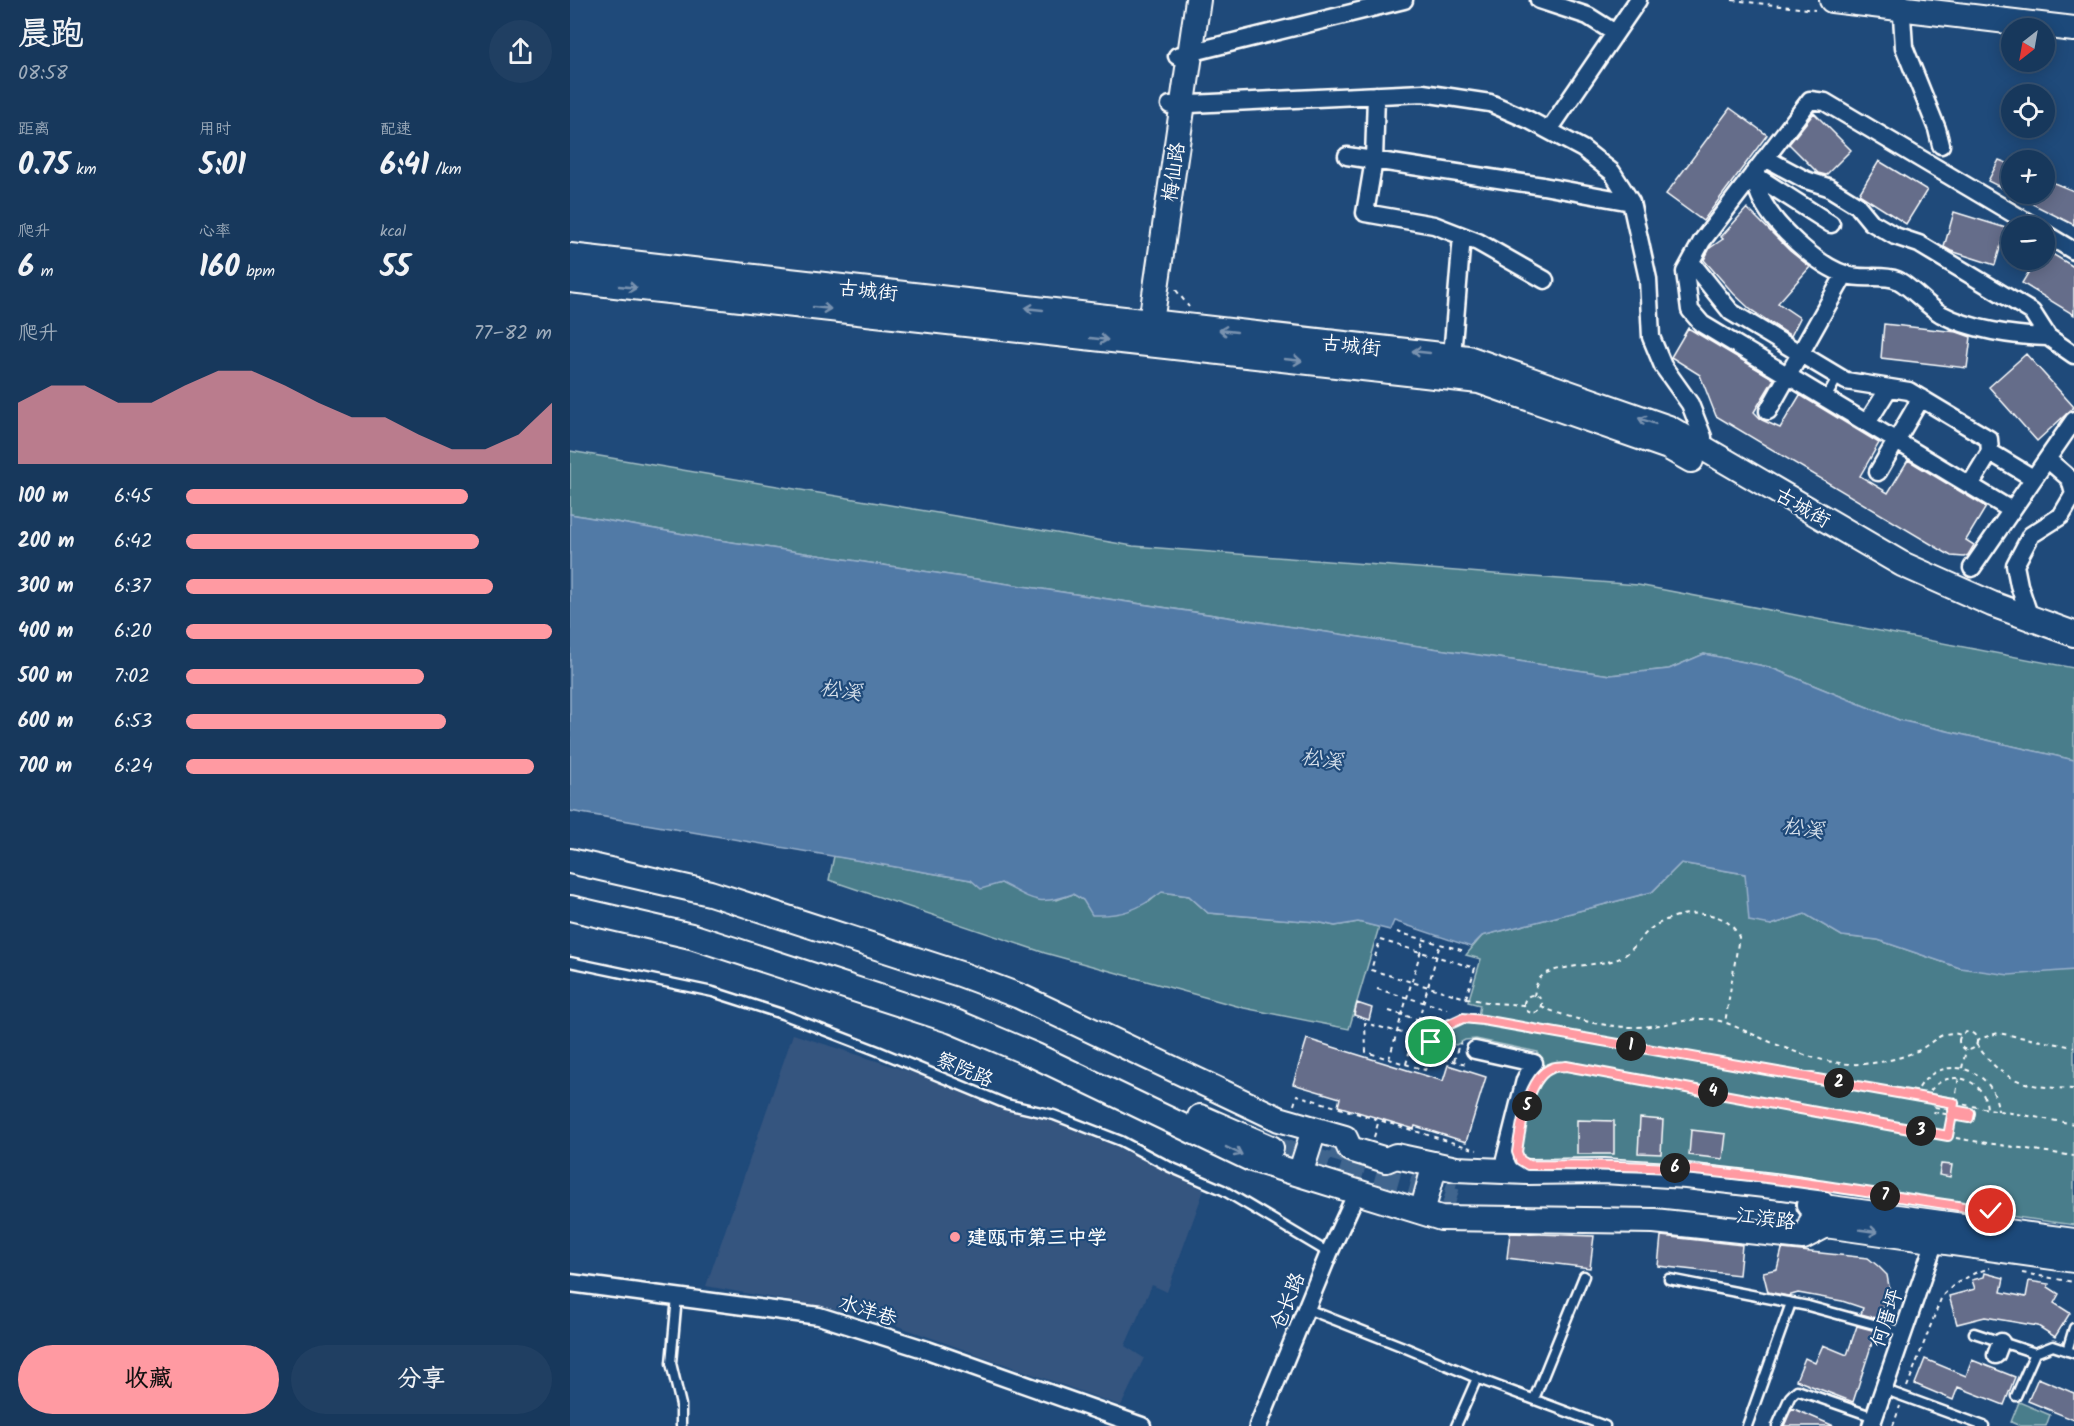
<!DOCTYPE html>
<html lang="zh">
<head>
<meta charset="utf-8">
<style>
	body { margin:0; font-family:Kalam,"LXGW WenKai TC",sans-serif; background:#203f62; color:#f1f3f6; height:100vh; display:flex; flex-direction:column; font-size:22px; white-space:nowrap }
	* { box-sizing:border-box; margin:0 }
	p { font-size:20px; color:#9eacbb }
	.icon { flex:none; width:33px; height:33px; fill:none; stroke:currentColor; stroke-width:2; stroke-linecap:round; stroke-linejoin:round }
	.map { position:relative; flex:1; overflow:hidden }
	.side { display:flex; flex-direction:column; background:#17385c; width:570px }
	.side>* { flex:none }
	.needle { width:39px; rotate:211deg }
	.buttons { position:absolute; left:1431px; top:18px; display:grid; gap:12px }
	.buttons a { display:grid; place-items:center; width:54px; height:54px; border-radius:50%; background:#17385c; box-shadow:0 3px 15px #0003,0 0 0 2px #365272; font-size:30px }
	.pin { position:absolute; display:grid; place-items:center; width:51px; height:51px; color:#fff; margin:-26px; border:3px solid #fff; border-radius:50%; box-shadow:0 2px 6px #0007 }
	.km { position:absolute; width:30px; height:30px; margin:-15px; border-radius:50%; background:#222; color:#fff; font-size:16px; line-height:30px; text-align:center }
	.round { display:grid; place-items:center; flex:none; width:63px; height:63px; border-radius:32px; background:#203f62 }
	.head { display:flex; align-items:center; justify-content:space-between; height:102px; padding:0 18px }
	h1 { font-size:33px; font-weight:600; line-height:45px }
	.metrics { display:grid; grid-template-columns:repeat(3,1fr); gap:9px; height:102px; padding:6px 18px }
	.metrics div { display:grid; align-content:center }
	.metrics b { font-size:30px; font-weight:600 }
	.metrics small { font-size:16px; font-weight:400 }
	.metrics p { font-size:16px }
	.chart { height:168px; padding:12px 18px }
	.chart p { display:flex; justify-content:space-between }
	.chart svg { width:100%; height:108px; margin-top:6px; fill:#ff9aa2; opacity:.7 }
	.button { display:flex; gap:12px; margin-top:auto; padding:12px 18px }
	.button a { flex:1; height:69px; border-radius:36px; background:#ff9aa2; color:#111; font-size:24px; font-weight:600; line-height:69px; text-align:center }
	.button a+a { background:#203f62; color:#f1f3f6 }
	ul { padding:0 18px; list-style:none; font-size:20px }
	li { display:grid; grid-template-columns:96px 72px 1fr; align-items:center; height:45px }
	li i { height:15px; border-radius:8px; background:#ff9aa2 }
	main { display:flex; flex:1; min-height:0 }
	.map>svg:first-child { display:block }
	.built { fill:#34547f }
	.green { fill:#487d8b; stroke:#a4bec5; stroke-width:1.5 }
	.water { fill:#517aa6; stroke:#97afca; stroke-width:1.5 }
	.building { fill:#656d8a; stroke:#fff; stroke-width:1.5 }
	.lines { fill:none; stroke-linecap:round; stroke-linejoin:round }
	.secondary-tunnel { stroke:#41658e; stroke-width:24; stroke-dasharray:24 12; stroke-linecap:butt }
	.lane-casing { stroke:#fff; stroke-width:13 }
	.street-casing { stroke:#fff; stroke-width:21 }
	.secondary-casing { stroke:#fff; stroke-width:28 }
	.path { stroke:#fff; stroke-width:2; stroke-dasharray:4.5 4.5; stroke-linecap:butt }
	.lane { stroke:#1f4a7a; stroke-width:8 }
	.street { stroke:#1f4a7a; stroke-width:16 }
	.secondary { stroke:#1f4a7a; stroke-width:24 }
	.oneway { stroke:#7992af }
	.route-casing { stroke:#fff; stroke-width:12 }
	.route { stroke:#ff9aa2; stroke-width:8 }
	.poi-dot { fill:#ff9aa2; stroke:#1f4a7a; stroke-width:2 }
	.labels { text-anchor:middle; stroke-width:4.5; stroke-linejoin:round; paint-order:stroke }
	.street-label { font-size:20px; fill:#fff; stroke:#1f4a7a }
	.poi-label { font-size:20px; font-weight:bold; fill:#fff; stroke:#1f4a7a; text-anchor:start }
	.water-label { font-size:21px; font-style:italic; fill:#d4dee9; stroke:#1f4a7a }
</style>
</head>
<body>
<main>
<section class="side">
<div class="head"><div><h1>晨跑</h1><p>08:58</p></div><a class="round"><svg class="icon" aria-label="share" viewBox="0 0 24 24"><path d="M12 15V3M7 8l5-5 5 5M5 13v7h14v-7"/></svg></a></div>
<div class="metrics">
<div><p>距离</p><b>0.75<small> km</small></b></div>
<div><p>用时</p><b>5:01</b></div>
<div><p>配速</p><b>6:41<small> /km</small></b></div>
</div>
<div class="metrics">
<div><p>爬升</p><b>6<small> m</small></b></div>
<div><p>心率</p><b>160<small> bpm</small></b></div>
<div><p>kcal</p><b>55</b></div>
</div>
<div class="chart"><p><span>爬升</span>77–82 m</p>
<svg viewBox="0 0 160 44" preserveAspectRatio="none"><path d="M0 44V19L10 12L20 12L30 19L40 19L50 12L60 6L70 6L80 12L90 19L100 25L110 25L120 32L130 38L140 38L150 32L160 19V44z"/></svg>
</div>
<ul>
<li><b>100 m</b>6:45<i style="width:77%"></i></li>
<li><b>200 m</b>6:42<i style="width:80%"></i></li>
<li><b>300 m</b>6:37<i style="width:84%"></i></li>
<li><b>400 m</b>6:20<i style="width:100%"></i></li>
<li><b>500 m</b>7:02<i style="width:65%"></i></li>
<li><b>600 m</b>6:53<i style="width:71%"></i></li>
<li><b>700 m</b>6:24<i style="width:95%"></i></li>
</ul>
<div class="button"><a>收藏</a><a>分享</a></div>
</section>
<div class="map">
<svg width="1504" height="1426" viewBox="0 0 1504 1426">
	<rect width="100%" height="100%" fill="#1f4a7a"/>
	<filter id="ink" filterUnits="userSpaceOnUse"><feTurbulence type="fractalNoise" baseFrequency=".0167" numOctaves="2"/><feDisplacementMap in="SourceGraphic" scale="12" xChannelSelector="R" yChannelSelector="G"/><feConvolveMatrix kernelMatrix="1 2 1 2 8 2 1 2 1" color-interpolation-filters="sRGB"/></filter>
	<g filter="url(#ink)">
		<path class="built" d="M 223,1034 L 344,1073 L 428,1108 L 486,1122 L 547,1147 L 634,1190 L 597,1292 L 582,1285 L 555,1346 L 574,1358 L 551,1406 L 297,1315 L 136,1286 Z"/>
		<path class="green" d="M 0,451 L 563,546 L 1068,585 L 1504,668 L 1504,760 L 1329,720 L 1199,667 L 1134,654 L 1099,669 L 1040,675 L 142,539 L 0,514 Z
			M 264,856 L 401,880 L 411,888 L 431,883 L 487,900 L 503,894 L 513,900 L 579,902 L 591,892 L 619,896 L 638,913 L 747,922 L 765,926 L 788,922 L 809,927 L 779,1029 L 674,1008 L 475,953 L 259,880 Z
			M 1111,863 L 1175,874 L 1201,925 L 1235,914 L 1272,936 L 1308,940 L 1390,968 L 1504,970 L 1504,1225 L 1152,1176 L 954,1167 L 945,1159 L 941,1148 L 968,1052 L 906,1039 L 895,1040 L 886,1045 L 860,1038 C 874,1024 887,1014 908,1016 L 910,1005 L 898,1002 L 911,959 L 896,955 L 912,936 L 1082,892 Z
			M 1449,1402 L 1480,1415 L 1476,1426 L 1450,1426 L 1441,1422 Z"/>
		<path class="water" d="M 0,514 L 142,539 L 1040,675 L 1099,669 L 1134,654 L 1199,667 L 1329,720 L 1504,760 L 1504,970 L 1439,975 L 1390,968 L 1308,940 L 1272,936 L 1235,914 L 1201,925 L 1179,921 L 1175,874 L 1111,863 L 1082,892 L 912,936 L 901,947 L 824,921 L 820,930 L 788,922 L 765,926 L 747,922 L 638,913 L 619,896 L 592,892 C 568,910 552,916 522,915 L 513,900 L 503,894 C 467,907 462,899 431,883 L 411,889 L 401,880 L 0,811 Z"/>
		<path class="building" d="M 1160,108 L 1197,135 L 1133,221 L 1096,194 Z
			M 1244,113 L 1281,150 L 1256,175 L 1248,173 L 1219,144 Z
			M 1429,160 L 1442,165 L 1442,193 L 1418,181 Z
			M 1309,161 L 1357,190 L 1336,224 L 1289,194 Z
			M 1474,179 L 1504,191 L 1504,225 L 1443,194 L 1474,194 Z
			M 1177,208 L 1220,251 L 1240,267 L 1208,303 L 1230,318 L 1221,336 L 1181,310 L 1164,294 L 1134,260 L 1140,248 L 1153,239 L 1151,237 Z
			M 1384,212 L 1436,228 L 1425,265 L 1381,251 L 1374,247 Z
			M 1474,249 L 1504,267 L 1504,315 L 1452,283 L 1466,260 L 1474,260 Z
			M 1314,324 L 1387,332 L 1401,337 L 1397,368 L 1311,358 Z
			M 1118,328 L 1204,379 L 1184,412 L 1192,420 L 1210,428 L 1230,395 L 1309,443 L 1290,476 L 1318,493 L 1338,460 L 1416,507 L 1396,540 L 1404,545 L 1398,555 L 1394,557 L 1381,556 L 1146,416 L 1130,375 L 1101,357 Z
			M 1456,354 L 1504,407 L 1467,441 L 1419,387 Z
			M 787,1003 L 802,1008 L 799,1020 L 784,1015 Z
			M 737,1039 L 873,1081 L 878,1065 L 916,1077 L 896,1142 L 845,1126 L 844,1129 L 768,1106 L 770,1098 L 723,1084 Z
			M 1070,1118 L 1093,1120 L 1091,1154 L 1068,1153 Z
			M 1007,1120 L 1044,1121 L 1044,1154 L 1007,1154 Z
			M 1121,1130 L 1156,1134 L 1153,1159 L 1119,1155 Z
			M 1371,1164 L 1382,1165 L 1380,1177 L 1369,1175 Z
			M 940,1233 L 1024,1236 L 1020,1268 L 937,1258 Z
			M 1091,1236 L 1172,1245 L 1169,1275 L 1088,1266 Z
			M 1212,1249 L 1298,1258 L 1308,1266 L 1317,1275 L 1319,1286 L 1318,1297 L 1310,1319 L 1291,1314 L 1293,1308 L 1272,1301 L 1228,1293 L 1218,1296 L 1198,1292 L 1193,1272 L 1207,1269 Z
			M 1415,1273 L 1434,1278 L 1431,1292 L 1456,1297 L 1459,1281 L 1479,1284 L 1478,1287 L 1489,1294 L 1484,1303 L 1500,1313 L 1485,1337 L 1468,1326 L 1415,1317 L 1387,1324 L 1379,1296 L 1405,1289 L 1402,1280 L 1414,1277 Z
			M 1287,1326 L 1306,1331 L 1283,1402 L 1226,1380 L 1235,1358 L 1245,1363 L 1253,1345 L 1277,1355 Z
			M 1355,1359 L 1396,1376 L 1402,1360 L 1445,1377 L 1434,1405 L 1388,1387 L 1383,1400 L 1345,1384 Z
			M 1468,1378 L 1504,1393 L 1504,1420 L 1458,1401 Z
			M 1222,1408 L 1264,1426 L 1214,1426 Z"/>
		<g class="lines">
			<path class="secondary-tunnel" d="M 727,1138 L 798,1158
				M 701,1148 L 886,1201
				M 843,1171 L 887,1183"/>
			<g class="lane-casing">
				<path id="lane" d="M 1256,398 L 1268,377
					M 0,962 L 143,992 L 212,1014 L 308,1051 L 436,1104 L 484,1115 L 551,1141 L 600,1167 L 653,1190 L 759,1253
					M 1099,1279 L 1238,1306 L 1333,1332
					M 107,1297 L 101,1363 L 111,1405 L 111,1426
					M 737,1309 L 831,1346 L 914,1381 L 1035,1426
					M 1404,1333 L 1465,1353
					M 1497,1351 L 1504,1328
					M 1313,1389 L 1414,1426
					M 1446,1396 L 1465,1353 L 1483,1346 L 1504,1353
					M 964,1399 L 1014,1276
					M 886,1426 L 907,1378
					M 1177,1426 L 1221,1303
					M 1207,1426 L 1220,1397 L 1227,1390 L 1304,1417"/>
			</g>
			<g class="street-casing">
				<path id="street" d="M 969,0 L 1018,16 L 1045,33
					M 1331,1 L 1334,47 L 1367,129 L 1371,145
					M 607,56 L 834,0
					M 806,95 L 804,160 L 795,213 L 864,225 L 908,242 L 975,280
					M 600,105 L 853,93 L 920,103 L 959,120 L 1013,149 L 1042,172 L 1061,202 L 1078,279 L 1081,337 L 1093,366 L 1120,404 L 1133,437 L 1132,448
					M 979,130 L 1068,0
					M 777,156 L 973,186 L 1061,202
					M 1195,158 L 1236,180 L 1258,187 L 1287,205 L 1301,222 L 1325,236 L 1349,244 L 1462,312 L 1478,337 L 1504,355
					M 1183,174 C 1185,181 1187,189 1190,196 C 1202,224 1247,266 1277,275 C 1292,280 1312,274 1327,280 C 1339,285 1357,306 1371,314 C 1401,330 1444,336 1478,337
					M 1183,174 L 1261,224
					M 1474,233 L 1504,251
					M 1121,262 L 1161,312 L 1276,381 L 1339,391 L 1419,439 L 1420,452 L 1463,478
					M 882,356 L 892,236
					M 1198,411 L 1275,274
					M 1297,423 L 1319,388
					M 1308,472 L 1351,398
					M 1400,485 L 1420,452
					M 1441,510 L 1132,324 L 1120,310 L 1115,272 L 1132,241 L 1240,100 L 1255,102 L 1464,226
					M 1402,568 L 1504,420
					M 1460,618 L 1449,585 L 1445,565 L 1461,535 L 1491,516 L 1504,494 L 1500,479 L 1477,459
					M 905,1050 L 964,1063 L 955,1080 L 932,1171
					M 0,1283 L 249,1316 L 357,1350 L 572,1426
					M 1426,1355 L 1431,1342
					M 688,1426 L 759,1253 L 787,1192
					M 1301,1426 L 1368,1232"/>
			</g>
			<g class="secondary-casing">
				<path id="secondary" d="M 1262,0 L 1504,29
					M 0,256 L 898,358 L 1099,428 L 1332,564 L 1422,604 L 1504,634
					M 0,280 L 909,381 L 1098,447 L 1121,460
					M 579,336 L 628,0
					M 0,861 L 140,893 L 390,974 L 449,996 L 709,1119 L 775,1138 L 780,1149 L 816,1160 L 826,1156 L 886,1169 L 957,1172 L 1033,1171 L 1116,1176 L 1212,1187 L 1239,1191 L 1255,1207
					M 0,908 L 121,936 L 383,1021 L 466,1056 L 681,1159 L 871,1218 L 1084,1221 L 1233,1237 L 1256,1225
					M 630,1117 L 701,1148
					M 730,1174 L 744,1130
					M 1239,1205 L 1504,1241
					M 852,1212 L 865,1164
					M 1241,1223 L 1504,1260"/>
			</g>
			<path class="path" d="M 1162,0 L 1245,10
				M 606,290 L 619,307
				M 827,932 L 895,951
				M 810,940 L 905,968 L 896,998 L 801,970 Z
				M 807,989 L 877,1009
				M954 1004a9 9 0 1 1 18 0a9 9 0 1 1-18 0Z
				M 964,996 C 965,990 966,983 970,978 C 980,965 1027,966 1045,960 C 1063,954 1069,937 1083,927 C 1108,910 1155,905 1169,937 L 1155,1023
				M 896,998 L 922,1003 L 955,1005
				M 971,1007 C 1008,1021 1043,1030 1082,1026 C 1104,1024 1129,1015 1150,1021 C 1161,1024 1170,1029 1180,1033 C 1211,1047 1246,1062 1280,1064 C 1302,1065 1327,1060 1347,1051 C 1363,1044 1371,1028 1391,1035
				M 819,1011 L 860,1023
				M1389 1041a9 9 0 1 1 18 0a9 9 0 1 1-18 0Z
				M 1406,1040 L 1428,1033 L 1504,1047
				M 861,1042 L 878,1025 L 893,1018 L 913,1020 L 1504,1124
				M 868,1044 L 855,1070 L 796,1052 L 795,1023 L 888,1048
				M 1406,1044 C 1414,1054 1423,1067 1435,1074 C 1455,1087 1482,1088 1504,1089
				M 819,1059 L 854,940
				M 873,1059 L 897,1064
				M 884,1061 L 889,1044 L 892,1043
				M 836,1064 L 870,944
				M 1392,1068 L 1396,1050
				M 979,1070 L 996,1066 L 1014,1068 L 1397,1140 L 1504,1156
				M 1345,1096 C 1362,1051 1425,1063 1428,1111
				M 1356,1099 C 1369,1066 1415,1074 1417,1109
				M 724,1105 L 727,1095 L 907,1150
				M 1365,1107 L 1400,1113 L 1399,1118 L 1364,1112 Z
				M 1383,1110 L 1389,1077
				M 1378,1136 L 1382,1116
				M 804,1137 L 809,1120
				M 1452,1273 L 1504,1282
				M 1337,1387 L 1372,1296 L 1385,1284 L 1405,1273 L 1420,1268
				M 1323,1426 L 1330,1406"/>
			<use href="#lane" class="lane"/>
			<use href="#street" class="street"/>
			<use href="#secondary" class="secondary"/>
		</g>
		<defs><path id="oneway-shaft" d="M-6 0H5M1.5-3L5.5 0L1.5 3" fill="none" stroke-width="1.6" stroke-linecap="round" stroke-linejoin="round" transform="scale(1.5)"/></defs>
		<g class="oneway">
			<use href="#oneway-shaft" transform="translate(58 287) rotate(6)"/>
			<use href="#oneway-shaft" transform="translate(252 308) rotate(6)"/>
			<use href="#oneway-shaft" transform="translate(464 309) rotate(-174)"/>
			<use href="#oneway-shaft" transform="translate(658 331) rotate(-174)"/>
			<use href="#oneway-shaft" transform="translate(529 339) rotate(6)"/>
			<use href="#oneway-shaft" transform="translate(851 352) rotate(-174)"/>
			<use href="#oneway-shaft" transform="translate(723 360) rotate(6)"/>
			<use href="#oneway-shaft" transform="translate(1077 421) rotate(-161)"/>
			<use href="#oneway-shaft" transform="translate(664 1151) rotate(26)"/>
			<use href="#oneway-shaft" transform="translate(1299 1231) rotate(8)"/>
		</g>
	</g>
	<g class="lines" filter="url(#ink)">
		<g class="route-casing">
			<path id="route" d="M 861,1042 L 878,1025 L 893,1018 L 913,1020 L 1384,1103 L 1383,1110 L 1400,1113 L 1399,1118 L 1382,1115 L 1378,1136 L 996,1066 C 992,1067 986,1066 982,1068 C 958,1076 950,1130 947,1152 L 950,1160 L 958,1165 C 1010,1165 1062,1165 1113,1169 C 1216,1178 1319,1196 1421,1211"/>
		</g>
		<use href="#route" class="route"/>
	</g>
	<circle class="poi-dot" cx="385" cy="1237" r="6"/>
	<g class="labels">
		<g class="street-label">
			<text transform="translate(603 172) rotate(-82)" y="7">梅仙路</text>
			<text transform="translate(298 290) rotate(6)" y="7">古城街</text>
			<text transform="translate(781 345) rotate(6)" y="7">古城街</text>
			<text transform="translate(1233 507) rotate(30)" y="7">古城街</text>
			<text transform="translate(395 1069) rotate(23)" y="7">察院路</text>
			<text transform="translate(1196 1218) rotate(7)" y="7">江滨路</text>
			<text transform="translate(717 1301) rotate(-68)" y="7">仓长路</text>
			<text transform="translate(298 1310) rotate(18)" y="7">水洋巷</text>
			<text transform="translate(1316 1318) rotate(-71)" y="7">何厝坪</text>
		</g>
		<g class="poi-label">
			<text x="397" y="1244">建瓯市第三中学</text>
		</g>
		<g class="water-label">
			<text transform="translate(271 690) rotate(8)" y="7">松溪</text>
			<text transform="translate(752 759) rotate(8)" y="7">松溪</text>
			<text transform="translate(1233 828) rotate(8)" y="7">松溪</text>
		</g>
	</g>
</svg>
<div class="buttons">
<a><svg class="needle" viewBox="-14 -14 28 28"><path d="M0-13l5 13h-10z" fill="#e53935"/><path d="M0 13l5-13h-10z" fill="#9eacbb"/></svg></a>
<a><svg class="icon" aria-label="locate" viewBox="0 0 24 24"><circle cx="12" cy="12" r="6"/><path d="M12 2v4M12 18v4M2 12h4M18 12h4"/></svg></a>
<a>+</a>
<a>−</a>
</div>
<div class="pin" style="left:861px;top:1042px;background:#1e9e55"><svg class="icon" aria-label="arrive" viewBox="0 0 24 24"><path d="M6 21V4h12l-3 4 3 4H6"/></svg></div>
<div class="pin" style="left:1421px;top:1211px;background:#d93025"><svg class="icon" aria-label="check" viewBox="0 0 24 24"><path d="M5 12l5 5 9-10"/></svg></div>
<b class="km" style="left:1061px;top:1046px">1</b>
<b class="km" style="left:1269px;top:1083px">2</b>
<b class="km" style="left:1351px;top:1131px">3</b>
<b class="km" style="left:1143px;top:1092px">4</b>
<b class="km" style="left:957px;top:1106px">5</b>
<b class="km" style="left:1105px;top:1168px">6</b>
<b class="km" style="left:1315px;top:1196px">7</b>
</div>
</main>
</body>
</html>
